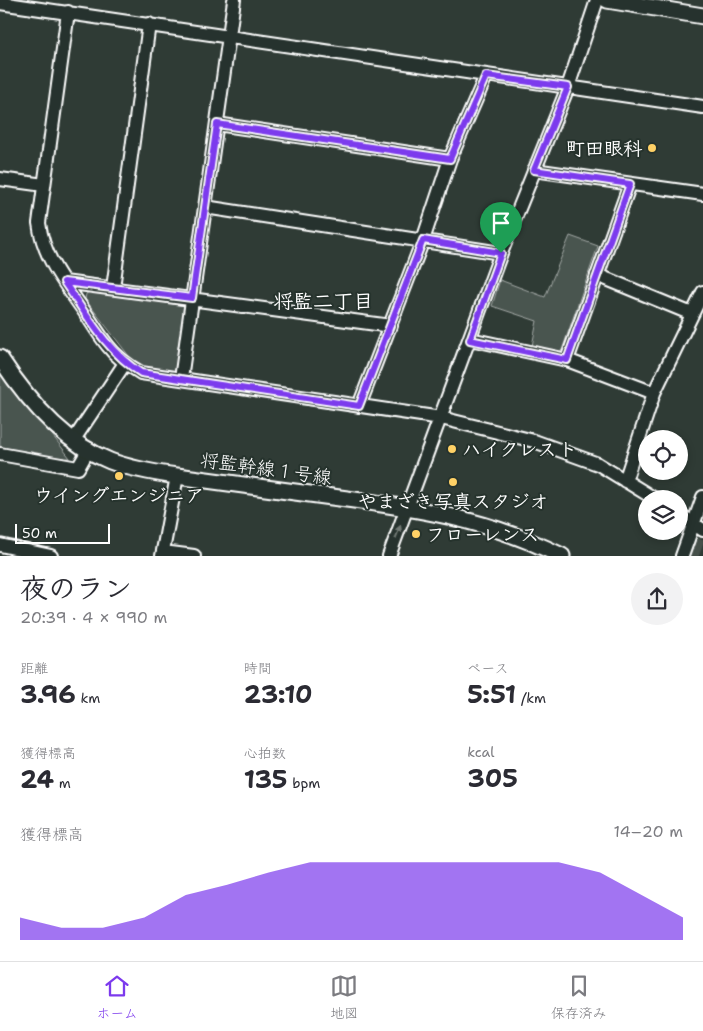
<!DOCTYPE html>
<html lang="ja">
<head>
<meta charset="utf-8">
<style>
	body { margin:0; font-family:"Shantell Sans","Klee One",sans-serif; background:#f2f2f3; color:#2b2b33; height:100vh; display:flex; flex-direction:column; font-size:19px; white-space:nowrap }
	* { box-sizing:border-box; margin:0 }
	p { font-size:16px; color:#7c7c81 }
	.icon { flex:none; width:28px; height:28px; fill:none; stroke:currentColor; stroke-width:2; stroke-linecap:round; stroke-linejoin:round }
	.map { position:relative; height:556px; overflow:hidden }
	.drawer { display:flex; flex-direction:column; background:#fff; flex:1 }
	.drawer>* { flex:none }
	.controls { position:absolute; left:638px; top:430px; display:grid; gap:10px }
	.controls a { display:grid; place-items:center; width:50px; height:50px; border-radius:50%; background:#fff; box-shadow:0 2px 8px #0003; font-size:25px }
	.scale { position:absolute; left:15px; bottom:12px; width:95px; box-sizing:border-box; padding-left:5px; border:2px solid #fff; border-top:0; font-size:14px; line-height:18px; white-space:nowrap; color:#fff; -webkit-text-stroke:4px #26332d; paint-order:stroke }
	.pin { position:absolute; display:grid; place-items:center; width:42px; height:42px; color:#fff; margin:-51px -21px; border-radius:50% 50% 50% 0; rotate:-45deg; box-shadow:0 0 5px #0007 }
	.pin .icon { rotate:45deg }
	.round { display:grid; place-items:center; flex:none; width:52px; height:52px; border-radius:26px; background:#f2f2f3 }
	.head { display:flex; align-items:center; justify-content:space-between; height:85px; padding:0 20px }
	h1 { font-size:28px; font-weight:700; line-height:38px }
	.figures { display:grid; grid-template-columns:repeat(3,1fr); gap:8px; height:85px; padding:5px 20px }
	.figures div { display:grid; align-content:center }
	.figures b { font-size:25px; font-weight:700 }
	.figures small { font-size:14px; font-weight:400 }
	.figures p { font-size:14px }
	.chart { height:140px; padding:10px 20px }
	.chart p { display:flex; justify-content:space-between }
	.chart svg { width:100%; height:90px; margin-top:5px; fill:#7c3aed; opacity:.7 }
	.menu { display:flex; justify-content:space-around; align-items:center; height:70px; border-top:1px solid #e1e1e2; background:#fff; font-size:14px; color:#7c7c81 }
	.menu a { display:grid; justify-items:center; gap:2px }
	.menu .active { color:#7c3aed }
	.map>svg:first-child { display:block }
	.green { fill:#4a544f; stroke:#a4aaa7 }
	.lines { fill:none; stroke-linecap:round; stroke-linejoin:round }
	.primary-tunnel { stroke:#444f49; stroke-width:20; stroke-dasharray:20 10; stroke-linecap:butt }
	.minor-casing { stroke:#fff; stroke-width:16 }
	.tertiary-casing { stroke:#fff; stroke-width:19 }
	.minor { stroke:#26332d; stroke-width:12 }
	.tertiary { stroke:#26332d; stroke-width:15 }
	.oneway { fill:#727a76 }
	.route-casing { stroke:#fff; stroke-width:10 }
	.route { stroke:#7c3aed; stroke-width:6 }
	.poi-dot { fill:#ffd166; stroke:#26332d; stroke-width:2 }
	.labels { text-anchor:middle; stroke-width:4; stroke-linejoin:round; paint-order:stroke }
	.poi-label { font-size:19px; font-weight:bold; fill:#fff; stroke:#26332d; text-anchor:start }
	.street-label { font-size:19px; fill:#fff; stroke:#26332d }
	.neighbourhood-label { font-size:20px; font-weight:bold; fill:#fff; stroke:#26332d }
</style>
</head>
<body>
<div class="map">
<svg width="703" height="556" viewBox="0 0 703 556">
	<rect width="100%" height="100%" fill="#2f3b35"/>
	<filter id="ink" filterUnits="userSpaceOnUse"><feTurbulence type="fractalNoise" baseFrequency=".02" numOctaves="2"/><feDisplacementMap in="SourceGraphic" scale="10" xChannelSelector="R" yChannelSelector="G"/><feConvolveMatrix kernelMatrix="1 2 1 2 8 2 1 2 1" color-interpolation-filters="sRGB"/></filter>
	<g filter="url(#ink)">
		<path class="green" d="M 570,236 L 598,246 L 562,350 L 557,353 L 532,346 L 537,321 L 492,306 L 500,280 L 545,297 Z
			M 91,291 L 187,306 L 178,369 L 173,374 L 147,371 L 136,365 L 85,299 L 86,294 Z
			M 0,368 L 70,458 L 53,458 L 0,448 Z"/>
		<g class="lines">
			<path class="primary-tunnel" d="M 688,556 L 703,518"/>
			<g class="minor-casing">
				<path id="minor" d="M 0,3 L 703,107
					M 68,12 L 39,223 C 43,256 63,281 82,308 C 91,321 99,335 108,346 C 117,358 129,366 141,373 L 441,418 L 534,441 L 598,464 L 655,499
					M 217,124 L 450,159
					M 534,170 L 703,194
					M 0,179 L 44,185
					M 205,207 L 501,253
					M 597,275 L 692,314
					M 64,282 L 391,326
					M 113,288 L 149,24
					M 470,339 L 567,360 L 654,393
					M 567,360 L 630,184
					M 181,379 L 234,0
					M 359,406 L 423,240 L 450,159 L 486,76
					M 73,441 L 125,363
					M 0,454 L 78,468 L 89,449
					M 625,481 L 654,393 L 703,292
					M 679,514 L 703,530
					M 0,545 L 51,556
					M 163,552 L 194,556
					M 162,556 L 177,476
					M 389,556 L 501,253 L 568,87 L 597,0
					M 682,556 L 703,497"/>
			</g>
			<g class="tertiary-casing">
				<path id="tertiary" d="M 607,0 L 703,16
					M 0,358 C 26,398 64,443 110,461 C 131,469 155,473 177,476 C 229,483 280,490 332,497 C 416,508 485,518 562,556"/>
			</g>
			<use href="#minor" class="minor"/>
			<use href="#tertiary" class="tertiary"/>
		</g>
		<defs><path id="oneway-solid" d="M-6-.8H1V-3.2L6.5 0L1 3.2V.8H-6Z" transform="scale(1.25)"/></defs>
		<use class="oneway" href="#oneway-solid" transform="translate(398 532) rotate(-69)"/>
	</g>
	<g class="lines" filter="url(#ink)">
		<g class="route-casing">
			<path id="route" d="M 486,76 L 568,87 L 534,170 L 630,184 L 567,360 L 470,340 L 501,253 L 423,240 L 359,406 L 141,373 C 106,351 87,315 64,282 L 192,298 L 217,124 L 450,159 Z"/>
		</g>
		<use href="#route" class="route"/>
	</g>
	<g class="poi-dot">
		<circle cx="652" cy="148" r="5"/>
		<circle cx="452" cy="449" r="5"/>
		<circle cx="119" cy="476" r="5"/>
		<circle cx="453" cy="482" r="5"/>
		<circle cx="416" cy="534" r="5"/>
	</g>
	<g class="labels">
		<g class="poi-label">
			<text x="642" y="155" text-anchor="end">町田眼科</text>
			<text x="462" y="456">ハイクレスト</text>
			<text x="119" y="502" text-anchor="middle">ウイングエンジニア</text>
			<text x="453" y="508" text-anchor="middle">やまざき写真スタジオ</text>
			<text x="426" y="541">フローレンス</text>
		</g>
		<g class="street-label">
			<text transform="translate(266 468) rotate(8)" y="7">将監幹線１号線</text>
		</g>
		<g class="neighbourhood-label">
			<text x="323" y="308">将監二丁目</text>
		</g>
	</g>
</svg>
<div class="controls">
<a><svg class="icon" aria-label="locate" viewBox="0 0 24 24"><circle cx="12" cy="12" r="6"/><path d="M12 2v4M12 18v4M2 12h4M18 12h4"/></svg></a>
<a><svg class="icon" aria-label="layers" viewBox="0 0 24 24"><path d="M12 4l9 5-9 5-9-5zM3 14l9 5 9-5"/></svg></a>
</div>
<div class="scale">50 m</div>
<div class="pin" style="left:501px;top:253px;background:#1e9e55"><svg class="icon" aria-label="arrive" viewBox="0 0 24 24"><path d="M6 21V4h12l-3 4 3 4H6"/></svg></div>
</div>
<section class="drawer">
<div class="head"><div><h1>夜のラン</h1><p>20:39 · 4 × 990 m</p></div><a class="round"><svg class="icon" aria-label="share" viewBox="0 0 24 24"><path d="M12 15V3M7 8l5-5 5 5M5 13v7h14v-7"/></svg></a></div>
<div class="figures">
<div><p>距離</p><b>3.96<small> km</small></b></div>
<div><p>時間</p><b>23:10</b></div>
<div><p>ペース</p><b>5:51<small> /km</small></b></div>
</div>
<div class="figures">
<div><p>獲得標高</p><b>24<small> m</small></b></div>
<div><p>心拍数</p><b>135<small> bpm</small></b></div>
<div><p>kcal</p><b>305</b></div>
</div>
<div class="chart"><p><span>獲得標高</span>14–20 m</p>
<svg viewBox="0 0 160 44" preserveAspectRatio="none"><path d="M0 44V33L10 38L20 38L30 33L40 22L50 17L60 11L70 6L80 6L90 6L100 6L110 6L120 6L130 6L140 11L150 22L160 33V44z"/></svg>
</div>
</section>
<nav class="menu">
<a class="active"><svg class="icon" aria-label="home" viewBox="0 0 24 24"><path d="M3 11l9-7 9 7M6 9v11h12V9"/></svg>ホーム</a>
<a><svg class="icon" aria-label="map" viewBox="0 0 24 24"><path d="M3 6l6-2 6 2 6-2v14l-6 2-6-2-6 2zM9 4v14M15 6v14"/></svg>地図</a>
<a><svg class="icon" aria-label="saved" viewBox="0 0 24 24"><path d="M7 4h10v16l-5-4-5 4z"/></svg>保存済み</a>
</nav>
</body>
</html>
